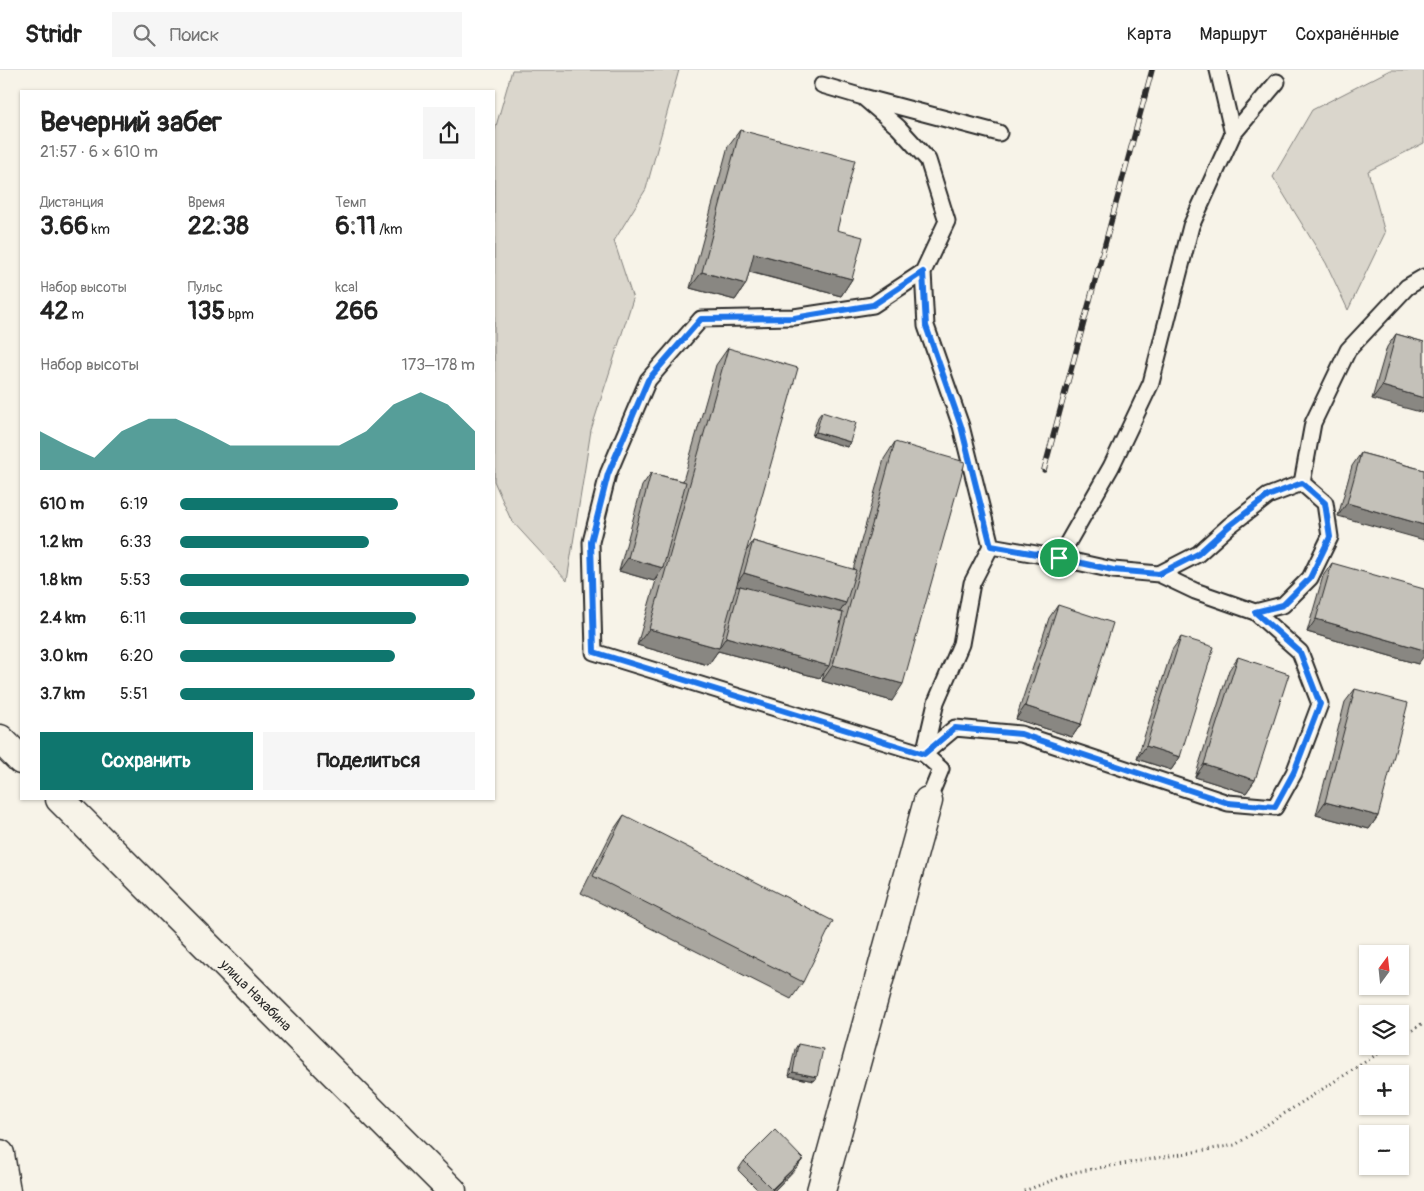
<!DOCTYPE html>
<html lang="ru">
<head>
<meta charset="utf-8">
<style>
	body { margin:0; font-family:Pangolin,sans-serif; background:#f6f6f6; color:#222; height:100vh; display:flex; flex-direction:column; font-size:19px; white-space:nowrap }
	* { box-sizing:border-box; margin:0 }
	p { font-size:16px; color:#767676 }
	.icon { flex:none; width:28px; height:28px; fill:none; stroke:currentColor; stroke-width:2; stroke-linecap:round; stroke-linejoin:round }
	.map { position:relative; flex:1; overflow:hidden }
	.side { position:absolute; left:20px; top:20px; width:475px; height:710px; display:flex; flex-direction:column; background:#fff; border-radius:0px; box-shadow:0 1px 4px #0004 }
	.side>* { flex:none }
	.needle { width:32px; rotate:15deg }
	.buttons { position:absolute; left:1359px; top:875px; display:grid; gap:10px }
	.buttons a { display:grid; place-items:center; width:50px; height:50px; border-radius:0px; background:#fff; box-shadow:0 1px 4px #0004; font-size:25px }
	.pin { position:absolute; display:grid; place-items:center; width:42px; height:42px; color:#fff; margin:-21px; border:2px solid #fff; border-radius:50%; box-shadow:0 1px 5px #0007 }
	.round { display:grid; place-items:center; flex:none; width:52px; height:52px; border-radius:0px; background:#f6f6f6 }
	.head { display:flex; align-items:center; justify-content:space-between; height:85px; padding:0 20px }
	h1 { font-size:28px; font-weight:700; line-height:38px }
	.metrics { display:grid; grid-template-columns:repeat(3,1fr); gap:8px; height:85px; padding:5px 20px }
	.metrics div { display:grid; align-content:center }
	.metrics b { font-size:25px; font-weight:700 }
	.metrics small { font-size:14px; font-weight:400 }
	.metrics p { font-size:14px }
	.chart { height:140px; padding:10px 20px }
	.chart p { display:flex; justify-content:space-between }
	.chart svg { width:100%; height:90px; margin-top:5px; fill:#0f766e; opacity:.7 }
	.cta { display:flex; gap:10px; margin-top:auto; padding:10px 20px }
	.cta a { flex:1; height:58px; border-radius:0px; background:#0f766e; color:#fff; font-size:20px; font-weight:700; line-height:58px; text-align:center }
	.cta a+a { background:#f6f6f6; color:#222 }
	ul { padding:0 20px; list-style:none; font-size:16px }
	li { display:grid; grid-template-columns:80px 60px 1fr; align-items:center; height:38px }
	li i { height:12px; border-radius:6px; background:#0f766e }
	header { display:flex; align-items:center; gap:30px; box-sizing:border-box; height:70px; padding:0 25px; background:#fff; border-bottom:1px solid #e0e0e0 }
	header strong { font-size:24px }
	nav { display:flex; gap:28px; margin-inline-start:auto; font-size:18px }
	.search { width:350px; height:45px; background:#f6f6f6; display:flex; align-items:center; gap:12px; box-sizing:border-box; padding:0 18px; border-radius:0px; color:#767676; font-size:19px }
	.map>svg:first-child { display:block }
	.green { fill:#dad6cc; stroke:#82807c }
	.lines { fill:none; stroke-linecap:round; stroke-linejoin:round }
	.lane-casing { stroke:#2b2b2b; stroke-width:19 }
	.street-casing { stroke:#2b2b2b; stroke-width:31 }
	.secondary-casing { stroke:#2b2b2b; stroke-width:31 }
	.path { stroke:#2b2b2b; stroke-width:3; stroke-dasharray:1 4; stroke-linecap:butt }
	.lane { stroke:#f7f3e8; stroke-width:15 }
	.street { stroke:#f7f3e8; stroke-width:28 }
	.secondary { stroke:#f7f3e8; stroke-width:28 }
	.rail-casing { stroke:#2b2b2b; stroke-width:5.5 }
	.rail { stroke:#f7f3e8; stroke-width:4; stroke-dasharray:11; stroke-linecap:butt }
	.wall { fill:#a9a69f; stroke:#2b2b2b }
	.shaded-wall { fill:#898782; stroke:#2b2b2b }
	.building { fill:#c4c1b9; stroke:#2b2b2b }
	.route-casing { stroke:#fff; stroke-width:10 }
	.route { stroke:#1a73e8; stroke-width:6 }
	.labels { text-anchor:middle; stroke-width:4; stroke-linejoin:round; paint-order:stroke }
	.street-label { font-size:14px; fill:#2b2b2b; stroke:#f7f3e8 }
</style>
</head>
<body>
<header>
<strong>Stridr</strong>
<div class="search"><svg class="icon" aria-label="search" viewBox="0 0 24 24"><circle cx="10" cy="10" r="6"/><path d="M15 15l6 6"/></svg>Поиск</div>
<nav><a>Карта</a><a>Маршрут</a><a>Сохранённые</a></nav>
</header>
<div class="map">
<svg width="1424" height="1121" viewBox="0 0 1424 1121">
	<rect width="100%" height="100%" fill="#f7f3e8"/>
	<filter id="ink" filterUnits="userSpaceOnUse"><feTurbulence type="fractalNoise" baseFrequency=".02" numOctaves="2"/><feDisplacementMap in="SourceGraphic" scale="10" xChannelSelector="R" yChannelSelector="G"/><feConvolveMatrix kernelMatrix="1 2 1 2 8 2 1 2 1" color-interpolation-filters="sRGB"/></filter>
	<g filter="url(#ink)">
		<path class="green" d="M 512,0 L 679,0 L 646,119 L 614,171 L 633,229 L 591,360 L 567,511 L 511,450 L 494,411 L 494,63 Z
			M 1390,0 L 1424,0 L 1424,73 L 1368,101 L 1385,163 L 1348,240 L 1326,193 L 1273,107 L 1312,40 Z"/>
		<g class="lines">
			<g class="lane-casing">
				<path id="lane" d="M 1218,0 L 1233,64
					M 822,15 L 863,27 L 999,63
					M 863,27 L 898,57 L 928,90 L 947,151 L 923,202 L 873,235 L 794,247 L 701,249 L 648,310 L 608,404 L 591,472 L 594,582 L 924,684 L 941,699 L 928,731
					M 923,202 L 926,256 L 961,356 L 991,476
					M 1302,413 L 1313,353 L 1348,280 L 1407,217 L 1424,207
					M 991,476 L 1059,488 L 1113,500 L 1159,504 L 1195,521 L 1255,542 L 1300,582 L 1320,634 L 1294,703 L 1275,737 L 1228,733 L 1021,664 L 955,658 L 924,684 L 936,632 L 961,574 L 972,513 Z
					M 1059,488 L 1111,397 L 1151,313 L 1191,156 L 1233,64 L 1277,12
					M 1159,504 L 1198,484 L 1229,456 L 1268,426 L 1302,413 L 1325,433 L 1330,467 L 1310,508 L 1283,535 L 1255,542"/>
			</g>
			<g class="street-casing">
				<path id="street" d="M 821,1121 L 928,731"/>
			</g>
			<g class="secondary-casing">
				<path id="secondary" d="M 0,669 L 21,690
					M 60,729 L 452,1121
					M 0,1084 L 6,1121"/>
			</g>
			<path class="path" d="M 1400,969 L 1424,952
				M 1024,1121 L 1075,1102 L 1235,1075 L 1390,976"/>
			<use href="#lane" class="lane"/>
			<use href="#street" class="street"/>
			<use href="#secondary" class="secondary"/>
			<g class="rail-casing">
				<path id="rail" d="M 1044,400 L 1152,0"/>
			</g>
			<use href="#rail" class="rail"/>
		</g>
		<path class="wall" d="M 740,60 L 837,160 L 852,209 L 841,226 L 749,202 L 746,214 L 735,230 L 690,218 L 728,76 Z
			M 1396,264 L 1424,272 L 1372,329 L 1387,277 Z
			M 728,278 L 747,480 L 753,471 L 853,500 L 884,389 L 895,372 L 892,631 L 822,611 L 824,603 L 820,608 L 718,581 L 708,595 L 637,575 L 657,507 L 654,511 L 619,501 L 642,416 L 651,403 L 683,411 L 716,295 Z
			M 822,342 L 850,372 L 847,377 L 812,366 L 818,347 Z
			M 1361,383 L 1424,400 L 1338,446 L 1352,396 Z
			M 1332,493 L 1418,594 L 1307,562 L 1323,506 Z
			M 1058,535 L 1081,654 L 1072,667 L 1016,649 L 1049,548 Z
			M 1181,567 L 1180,687 L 1171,700 L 1137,689 L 1172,580 Z
			M 1238,587 L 1255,710 L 1246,723 L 1195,707 L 1229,600 Z
			M 1355,619 L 1378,746 L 1369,759 L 1316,745 L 1345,632 Z
			M 624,745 L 803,912 L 791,929 L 581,823 L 612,762 Z
			M 798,974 L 817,1007 L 814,1011 L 789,1006 L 795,979 Z
			M 803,1089 L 797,1097 L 774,1121 L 759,1121 L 738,1100 L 744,1091 Z"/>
		<path class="shaded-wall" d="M 754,183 L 852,209 L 841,226 L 743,200 Z
			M 702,202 L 746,214 L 735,230 L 690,218 Z
			M 1382,316 L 1424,328 L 1424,343 L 1372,329 Z
			M 816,362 L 850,372 L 847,377 L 812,366 Z
			M 1347,433 L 1424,455 L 1424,470 L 1338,446 Z
			M 628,488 L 663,498 L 654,511 L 619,501 Z
			M 744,503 L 846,533 L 837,546 L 740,516 L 739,517 L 735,516 Z
			M 1316,549 L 1424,580 L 1424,586 L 1418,594 L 1307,562 Z
			M 649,559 L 719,578 L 726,567 L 829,596 L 820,608 L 718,581 L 708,595 L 637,575 Z
			M 833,595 L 903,614 L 892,631 L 822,611 Z
			M 1025,636 L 1081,654 L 1072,667 L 1016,649 Z
			M 1146,676 L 1180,687 L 1171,700 L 1137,689 Z
			M 1204,694 L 1255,710 L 1246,723 L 1195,707 Z
			M 1325,732 L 1378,746 L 1369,759 L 1316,745 Z
			M 793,1002 L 817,1007 L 814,1011 L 789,1006 Z
			M 803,1089 L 797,1097 L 774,1121 L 771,1121 Z"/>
		<path class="building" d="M 740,60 L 855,90 L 837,160 L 863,167 L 852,209 L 754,183 L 746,214 L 702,202 Z
			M 1396,264 L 1424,272 L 1424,328 L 1382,316 Z
			M 728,278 L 798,298 L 719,578 L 649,559 Z
			M 822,342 L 856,353 L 850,372 L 816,362 Z
			M 895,372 L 965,392 L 903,614 L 833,595 Z
			M 1361,383 L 1424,400 L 1424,455 L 1347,433 Z
			M 651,403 L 686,412 L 663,498 L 628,488 Z
			M 753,471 L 856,500 L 846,533 L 744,503 Z
			M 1332,493 L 1424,519 L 1424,580 L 1316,549 Z
			M 740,516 L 843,543 L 829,596 L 726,567 Z
			M 1058,535 L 1113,553 L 1081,654 L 1025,636 Z
			M 1181,567 L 1214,577 L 1180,687 L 1146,676 Z
			M 1238,587 L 1289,604 L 1255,710 L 1204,694 Z
			M 1355,619 L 1408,633 L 1378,746 L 1325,732 Z
			M 624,745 L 833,851 L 803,912 L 593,806 Z
			M 798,974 L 823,979 L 817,1007 L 793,1002 Z
			M 775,1060 L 803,1089 L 772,1119 L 744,1091 Z"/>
	</g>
	<g class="lines" filter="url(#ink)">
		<g class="route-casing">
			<path id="route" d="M 923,202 L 926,256 L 961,356 L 991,476 L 1059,488 L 1113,500 L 1159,504 L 1198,484 L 1229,456 L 1268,426 L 1302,413 L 1325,433 L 1330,467 L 1310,508 L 1283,535 L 1255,542 L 1300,582 L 1320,634 L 1294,702 L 1275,737 L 1228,733 L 1021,664 L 955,658 L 924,684 L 594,582 L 591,472 L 608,404 L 648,310 L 701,249 L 794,248 L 873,235 Z"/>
		</g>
		<use href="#route" class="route"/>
	</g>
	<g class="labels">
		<g class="street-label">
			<text transform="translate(256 925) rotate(45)" y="5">улица Нахабина</text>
		</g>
	</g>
</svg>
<div class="buttons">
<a><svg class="needle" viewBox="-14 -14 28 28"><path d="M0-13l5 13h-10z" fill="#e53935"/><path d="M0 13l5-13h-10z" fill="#767676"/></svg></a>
<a><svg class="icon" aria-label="layers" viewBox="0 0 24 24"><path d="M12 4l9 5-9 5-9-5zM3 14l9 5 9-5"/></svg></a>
<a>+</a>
<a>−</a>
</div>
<div class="pin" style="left:1059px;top:488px;background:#1e9e55"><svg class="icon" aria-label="arrive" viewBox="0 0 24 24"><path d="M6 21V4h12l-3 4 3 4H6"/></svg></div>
<section class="side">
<div class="head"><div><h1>Вечерний забег</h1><p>21:57 · 6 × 610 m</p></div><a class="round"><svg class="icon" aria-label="share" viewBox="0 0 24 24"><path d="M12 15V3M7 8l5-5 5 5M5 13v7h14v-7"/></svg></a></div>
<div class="metrics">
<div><p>Дистанция</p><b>3.66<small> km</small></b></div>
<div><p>Время</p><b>22:38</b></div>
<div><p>Темп</p><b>6:11<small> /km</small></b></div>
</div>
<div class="metrics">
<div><p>Набор высоты</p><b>42<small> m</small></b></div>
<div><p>Пульс</p><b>135<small> bpm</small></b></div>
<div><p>kcal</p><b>266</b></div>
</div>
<div class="chart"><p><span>Набор высоты</span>173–178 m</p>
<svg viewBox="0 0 160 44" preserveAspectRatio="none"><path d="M0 44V25L10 32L20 38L30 25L40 19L50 19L60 25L70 32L80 32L90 32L100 32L110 32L120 25L130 12L140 6L150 12L160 25V44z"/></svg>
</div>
<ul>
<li><b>610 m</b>6:19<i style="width:74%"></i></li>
<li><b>1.2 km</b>6:33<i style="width:64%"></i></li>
<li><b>1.8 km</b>5:53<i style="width:98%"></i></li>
<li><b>2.4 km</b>6:11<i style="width:80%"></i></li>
<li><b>3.0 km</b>6:20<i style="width:73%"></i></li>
<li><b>3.7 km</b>5:51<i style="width:100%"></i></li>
</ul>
<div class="cta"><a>Сохранить</a><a>Поделиться</a></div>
</section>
</div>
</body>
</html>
